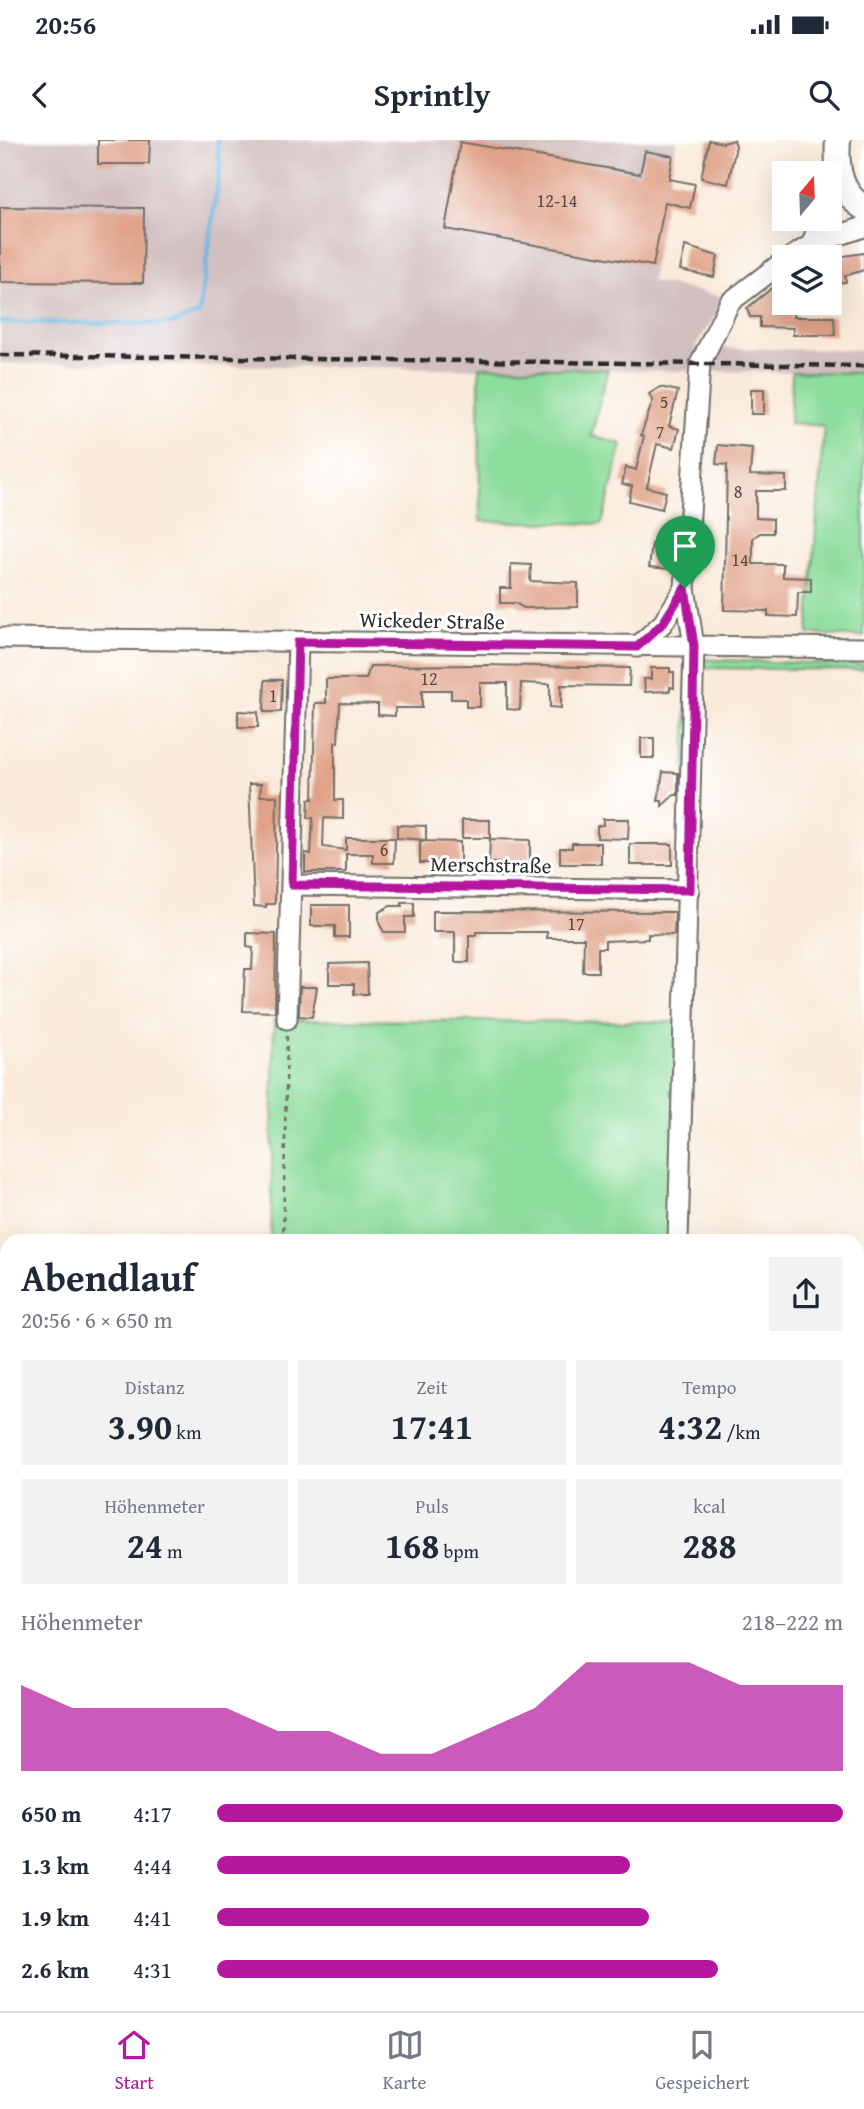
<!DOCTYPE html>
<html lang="de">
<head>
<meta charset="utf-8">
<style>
	body { margin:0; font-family:"Gentium Book Plus",serif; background:#f2f2f3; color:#1f2937; height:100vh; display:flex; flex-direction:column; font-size:26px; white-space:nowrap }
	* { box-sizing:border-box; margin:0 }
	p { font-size:23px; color:#747a83 }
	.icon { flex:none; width:38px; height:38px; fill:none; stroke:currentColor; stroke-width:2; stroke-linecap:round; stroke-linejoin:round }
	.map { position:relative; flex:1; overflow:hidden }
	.drawer { position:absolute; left:0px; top:1094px; width:864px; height:779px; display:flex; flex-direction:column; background:#fff; border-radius:21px 21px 0 0; box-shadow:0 7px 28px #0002 }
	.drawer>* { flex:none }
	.needle { width:46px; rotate:19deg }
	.tools { position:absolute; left:772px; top:21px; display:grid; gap:14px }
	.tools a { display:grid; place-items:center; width:70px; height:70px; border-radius:0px; background:#fff; box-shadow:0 7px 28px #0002; font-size:35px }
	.pin { position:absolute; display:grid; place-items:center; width:60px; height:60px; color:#fff; margin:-72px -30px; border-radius:50% 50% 50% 0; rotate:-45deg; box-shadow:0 0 7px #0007 }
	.pin .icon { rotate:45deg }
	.round { display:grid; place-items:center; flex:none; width:74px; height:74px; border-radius:0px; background:#f2f2f3 }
	.headline { display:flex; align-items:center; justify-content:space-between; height:119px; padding:0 21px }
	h1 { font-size:38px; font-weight:700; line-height:52px }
	.metrics { display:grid; grid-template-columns:repeat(3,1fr); gap:10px; height:119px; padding:7px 21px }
	.metrics div { display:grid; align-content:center; border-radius:0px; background:#f2f2f3; text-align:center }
	.metrics b { font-size:35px; font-weight:700 }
	.metrics small { font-size:19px; font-weight:400 }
	.metrics p { font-size:19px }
	.chart { height:196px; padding:14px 21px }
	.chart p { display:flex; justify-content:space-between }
	.chart svg { width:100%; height:126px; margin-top:7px; fill:#b5179e; opacity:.7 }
	ul { padding:0 21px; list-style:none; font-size:23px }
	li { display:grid; grid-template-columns:112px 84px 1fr; align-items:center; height:52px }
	li i { height:18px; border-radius:9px; background:#b5179e }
	.status { display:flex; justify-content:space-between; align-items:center; height:49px; padding:0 35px; background:#fff; direction:ltr }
	.status svg { height:19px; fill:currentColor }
	header { display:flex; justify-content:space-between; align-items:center; height:91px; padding:0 21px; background:#fff; font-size:32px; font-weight:700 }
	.menu { display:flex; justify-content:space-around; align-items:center; height:98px; border-top:2px solid #e0e1e3; background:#fff; font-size:19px; color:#747a83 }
	.menu a { display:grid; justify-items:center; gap:4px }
	.menu .on { color:#b5179e }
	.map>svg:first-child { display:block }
	.industrial { fill:#d2bfbf }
	.green { fill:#8ddd9c; stroke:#5c8464; stroke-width:2 }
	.forest { fill:#72bc84; stroke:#4e7458; stroke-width:2 }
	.water { fill:#66b8e2; stroke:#487286; stroke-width:2 }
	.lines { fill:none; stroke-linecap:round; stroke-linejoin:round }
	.stream { stroke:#66b8e2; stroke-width:4.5 }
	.building { fill:#e0a288 }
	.minor-casing { stroke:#736e68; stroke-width:23 }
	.major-casing { stroke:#736e68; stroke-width:28 }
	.path { stroke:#736e68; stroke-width:2.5; stroke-dasharray:5 5; stroke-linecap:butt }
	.minor { stroke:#fff; stroke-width:19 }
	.major { stroke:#fff; stroke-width:24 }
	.rail { stroke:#2b2b2b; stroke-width:4.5; stroke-dasharray:10 5; stroke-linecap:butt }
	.route-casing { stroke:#fff; stroke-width:14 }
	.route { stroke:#b5179e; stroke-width:9 }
	.labels { text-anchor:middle; stroke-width:6; stroke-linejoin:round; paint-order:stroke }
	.number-label { font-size:18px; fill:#584942 }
	.street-label { font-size:21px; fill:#2b2b2b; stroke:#fff }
</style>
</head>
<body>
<div class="status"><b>20:56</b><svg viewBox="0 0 49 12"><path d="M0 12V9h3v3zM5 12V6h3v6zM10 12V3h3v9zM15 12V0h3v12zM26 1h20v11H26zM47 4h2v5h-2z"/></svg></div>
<header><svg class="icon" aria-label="back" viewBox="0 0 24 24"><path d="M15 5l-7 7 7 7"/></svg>Sprintly<svg class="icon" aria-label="search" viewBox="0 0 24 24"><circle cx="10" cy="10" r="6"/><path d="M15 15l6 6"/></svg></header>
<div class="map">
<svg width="864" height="1871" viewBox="0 0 864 1871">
	<rect width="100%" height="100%" fill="#fff"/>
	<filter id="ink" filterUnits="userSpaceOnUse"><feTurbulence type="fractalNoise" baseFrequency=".0143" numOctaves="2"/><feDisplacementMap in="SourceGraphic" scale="14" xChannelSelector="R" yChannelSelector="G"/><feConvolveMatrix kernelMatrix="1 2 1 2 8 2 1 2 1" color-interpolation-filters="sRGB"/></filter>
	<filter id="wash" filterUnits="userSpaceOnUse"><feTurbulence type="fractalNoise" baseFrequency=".00686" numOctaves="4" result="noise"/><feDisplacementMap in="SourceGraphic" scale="28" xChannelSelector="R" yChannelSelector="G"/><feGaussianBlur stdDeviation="1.57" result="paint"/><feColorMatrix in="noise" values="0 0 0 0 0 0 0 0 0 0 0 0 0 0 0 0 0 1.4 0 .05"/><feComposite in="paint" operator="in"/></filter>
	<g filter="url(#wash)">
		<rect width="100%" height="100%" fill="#f9ead9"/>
		<path class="industrial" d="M 0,0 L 677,0 L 651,141 L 727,158 L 694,208 L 864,210 L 864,233 L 0,223 Z"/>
		<path class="green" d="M 479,227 L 608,229 L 591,296 L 622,304 L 602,384 L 480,381 Z
			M 792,232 L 864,233 L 864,497 L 808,494 L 824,286 L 790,283 Z
			M 687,519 L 864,525 L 864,530 L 701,528 L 684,1101 L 271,1101 L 274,880 L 681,882 Z
			M 0,1195 L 7,1197 L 7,1731 L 0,1720 Z
			M 858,1310 L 864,1314 L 864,1871 L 175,1871 L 172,1866 L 858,1866 Z"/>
		<path class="forest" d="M 0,1198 L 7,1201 L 7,1464 L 0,1457 Z"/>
		<path class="water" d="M 858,1606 L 864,1607 L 864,1703 L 858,1702 Z
			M 0,1637 L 7,1645 L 7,1866 L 172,1866 L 175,1871 L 6,1871 L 0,1858 Z"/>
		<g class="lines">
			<path class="stream" d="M 0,182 L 172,184 L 199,174 L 220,27 L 217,0
				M 858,1549 L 864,1546"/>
		</g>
		<g id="blocks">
			<path class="building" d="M 98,0 L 150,0 L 149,24 L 98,24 Z
				M 709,0 L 723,3 L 734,0 L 736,6 L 728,44 L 701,38 Z
				M 460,2 L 640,34 L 645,11 L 673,16 L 669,39 L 695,44 L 690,68 L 665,62 L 653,126 L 445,89 Z
				M 0,67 L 144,68 L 143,143 L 0,142 Z
				M 685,106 L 718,116 L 714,137 L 680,130 Z
				M 864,113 L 864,130 L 845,136 L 846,142 L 830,144 L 830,118 Z
				M 784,143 L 784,163 L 793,163 L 793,177 L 834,177 L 835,195 L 793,195 L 793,188 L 760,187 L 760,177 L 750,177 L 747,168 L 772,148 Z
				M 660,247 L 678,251 L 669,286 L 679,289 L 674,308 L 657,304 L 647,347 L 666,352 L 662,369 L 629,361 L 632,346 L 622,344 L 626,327 L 636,330 L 644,296 L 641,295 L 653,260 L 649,254 Z
				M 751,249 L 764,249 L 764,274 L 751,274 Z
				M 718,305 L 752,308 L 750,335 L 786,336 L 786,351 L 756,351 L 756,378 L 773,379 L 773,393 L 760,393 L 753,398 L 753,424 L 783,424 L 783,437 L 811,438 L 811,452 L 798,452 L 797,477 L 768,476 L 768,471 L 724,470 L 727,325 L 716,324 Z
				M 652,404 L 671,406 L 668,429 L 649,427 Z
				M 511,424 L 531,425 L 530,441 L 578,443 L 578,467 L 524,468 L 515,463 L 500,463 L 500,448 L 511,448 Z
				M 487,525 L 630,528 L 629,546 L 561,545 L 561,568 L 550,567 L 550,544 L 521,543 L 520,570 L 507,569 L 507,543 L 480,543 L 480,567 L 466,567 L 466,559 L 451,559 L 451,550 L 422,550 L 422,568 L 395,568 L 395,576 L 378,575 L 378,564 L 340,563 L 338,602 L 335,602 L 335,660 L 343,660 L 343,679 L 324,678 L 323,707 L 346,710 L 346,698 L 395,698 L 394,723 L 373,723 L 373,714 L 346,714 L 346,732 L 305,732 L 305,713 L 311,714 L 313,678 L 308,678 L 309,659 L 313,659 L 315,563 L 326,563 L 326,539 L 366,539 L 370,526 Z
				M 651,528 L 670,528 L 670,532 L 674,532 L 674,548 L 670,547 L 670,551 L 645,552 L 644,539 L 651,539 Z
				M 265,540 L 282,540 L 281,572 L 264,572 Z
				M 238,571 L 258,572 L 258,587 L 238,587 Z
				M 641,598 L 654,598 L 654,618 L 641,618 Z
				M 663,632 L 678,633 L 678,655 L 674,655 L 662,666 L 662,661 L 658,661 Z
				M 249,644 L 261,644 L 260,656 L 277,656 L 275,764 L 266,764 L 266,767 L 254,766 Z
				M 603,679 L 629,679 L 628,699 L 597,698 L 597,686 L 603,685 Z
				M 462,680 L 490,680 L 490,698 L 462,698 Z
				M 397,685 L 426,686 L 426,700 L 397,698 Z
				M 490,699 L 530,700 L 530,723 L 489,723 Z
				M 420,701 L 460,702 L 460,722 L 420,723 Z
				M 572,703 L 601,703 L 601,724 L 560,724 L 560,708 L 572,708 Z
				M 630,704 L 672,704 L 672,725 L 630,725 Z
				M 402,763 L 414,763 L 414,777 L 405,777 L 405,792 L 384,792 L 379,783 L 379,772 L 390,766 L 402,766 Z
				M 311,765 L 349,765 L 349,797 L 335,797 L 335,786 L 311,786 Z
				M 433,771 L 675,772 L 674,795 L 648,794 L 648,799 L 605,801 L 605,808 L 598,808 L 598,832 L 583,832 L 584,798 L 547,798 L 547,792 L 476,792 L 476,795 L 469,795 L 469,822 L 455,822 L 455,792 L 433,792 Z
				M 247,793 L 276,794 L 275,872 L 243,871 L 245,829 L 252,829 L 253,808 L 247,807 Z
				M 367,823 L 368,854 L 354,854 L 354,844 L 329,844 L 329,824 Z
				M 300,847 L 317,847 L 312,877 L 299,876 Z"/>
		</g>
	</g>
	<g filter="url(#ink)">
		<use href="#blocks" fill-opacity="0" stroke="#736e68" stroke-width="2"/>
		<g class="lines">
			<g class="minor-casing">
				<path id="minor" d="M 812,104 L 820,79
					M 791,117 L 812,104 L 864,87
					M 0,498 L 864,508
					M 637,507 L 663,483 L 685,448
					M 292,745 L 689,750
					M 287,879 L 298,502
					M 678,1101 L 694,506 L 685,448 L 700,224 L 730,162 L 784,121
					M 858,1865 L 864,1868"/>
			</g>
			<g class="major-casing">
				<path id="major" d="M 838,0 C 836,27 839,52 864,68"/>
			</g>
			<path class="path" d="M 283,1101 L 287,894
				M 0,1192 L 7,1194
				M 0,1602 L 7,1608"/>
			<use href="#minor" class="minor"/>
			<use href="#major" class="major"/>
			<path class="rail" d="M 0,215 L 864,226"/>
		</g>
	</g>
	<g class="lines" filter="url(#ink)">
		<g class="route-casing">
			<path id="route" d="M 685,448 L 694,506 L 690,750 L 292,745 L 298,502 L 637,507 L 663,483 Z"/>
		</g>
		<use href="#route" class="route"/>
	</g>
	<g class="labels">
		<g class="number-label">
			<text x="557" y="67">12-14</text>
			<text x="664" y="268">5</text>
			<text x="660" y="298">7</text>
			<text x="738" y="358">8</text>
			<text x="740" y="426">14</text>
			<text x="429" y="545">12</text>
			<text x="273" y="562">1</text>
			<text x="384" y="716">6</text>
			<text x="576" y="790">17</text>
		</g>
		<g class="street-label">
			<text transform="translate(432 481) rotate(1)" y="7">Wickeder Straße</text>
			<text transform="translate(491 725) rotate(1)" y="7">Merschstraße</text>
		</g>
	</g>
</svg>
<div class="tools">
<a><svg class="needle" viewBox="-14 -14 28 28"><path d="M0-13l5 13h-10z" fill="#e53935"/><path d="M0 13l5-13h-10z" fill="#747a83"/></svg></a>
<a><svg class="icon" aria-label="layers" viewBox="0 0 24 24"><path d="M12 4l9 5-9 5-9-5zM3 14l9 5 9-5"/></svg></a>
</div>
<div class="pin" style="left:685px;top:448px;background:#1e9e55"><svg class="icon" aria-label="arrive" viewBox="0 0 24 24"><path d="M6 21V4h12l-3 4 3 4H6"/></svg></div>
<section class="drawer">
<div class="headline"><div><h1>Abendlauf</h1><p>20:56 · 6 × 650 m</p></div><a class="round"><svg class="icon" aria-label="share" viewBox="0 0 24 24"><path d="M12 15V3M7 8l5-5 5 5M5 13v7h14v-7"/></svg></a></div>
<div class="metrics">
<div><p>Distanz</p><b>3.90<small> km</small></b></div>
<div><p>Zeit</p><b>17:41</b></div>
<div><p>Tempo</p><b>4:32<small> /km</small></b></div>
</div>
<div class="metrics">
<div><p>Höhenmeter</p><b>24<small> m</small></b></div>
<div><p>Puls</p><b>168<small> bpm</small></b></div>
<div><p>kcal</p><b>288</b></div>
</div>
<div class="chart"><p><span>Höhenmeter</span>218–222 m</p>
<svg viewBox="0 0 160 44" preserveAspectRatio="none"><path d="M0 44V14L10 22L20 22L30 22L40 22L50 30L60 30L70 38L80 38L90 30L100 22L110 6L120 6L130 6L140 14L150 14L160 14V44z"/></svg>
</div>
<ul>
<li><b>650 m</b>4:17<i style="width:100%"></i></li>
<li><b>1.3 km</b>4:44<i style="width:66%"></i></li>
<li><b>1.9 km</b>4:41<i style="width:69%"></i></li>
<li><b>2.6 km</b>4:31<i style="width:80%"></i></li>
</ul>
</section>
</div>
<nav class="menu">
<a class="on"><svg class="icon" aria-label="home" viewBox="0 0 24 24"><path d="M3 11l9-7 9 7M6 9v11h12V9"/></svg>Start</a>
<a><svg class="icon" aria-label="map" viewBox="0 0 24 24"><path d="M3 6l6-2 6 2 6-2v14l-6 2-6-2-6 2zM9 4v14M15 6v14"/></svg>Karte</a>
<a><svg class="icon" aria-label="saved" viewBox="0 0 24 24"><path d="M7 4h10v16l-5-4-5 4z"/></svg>Gespeichert</a>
</nav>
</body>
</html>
